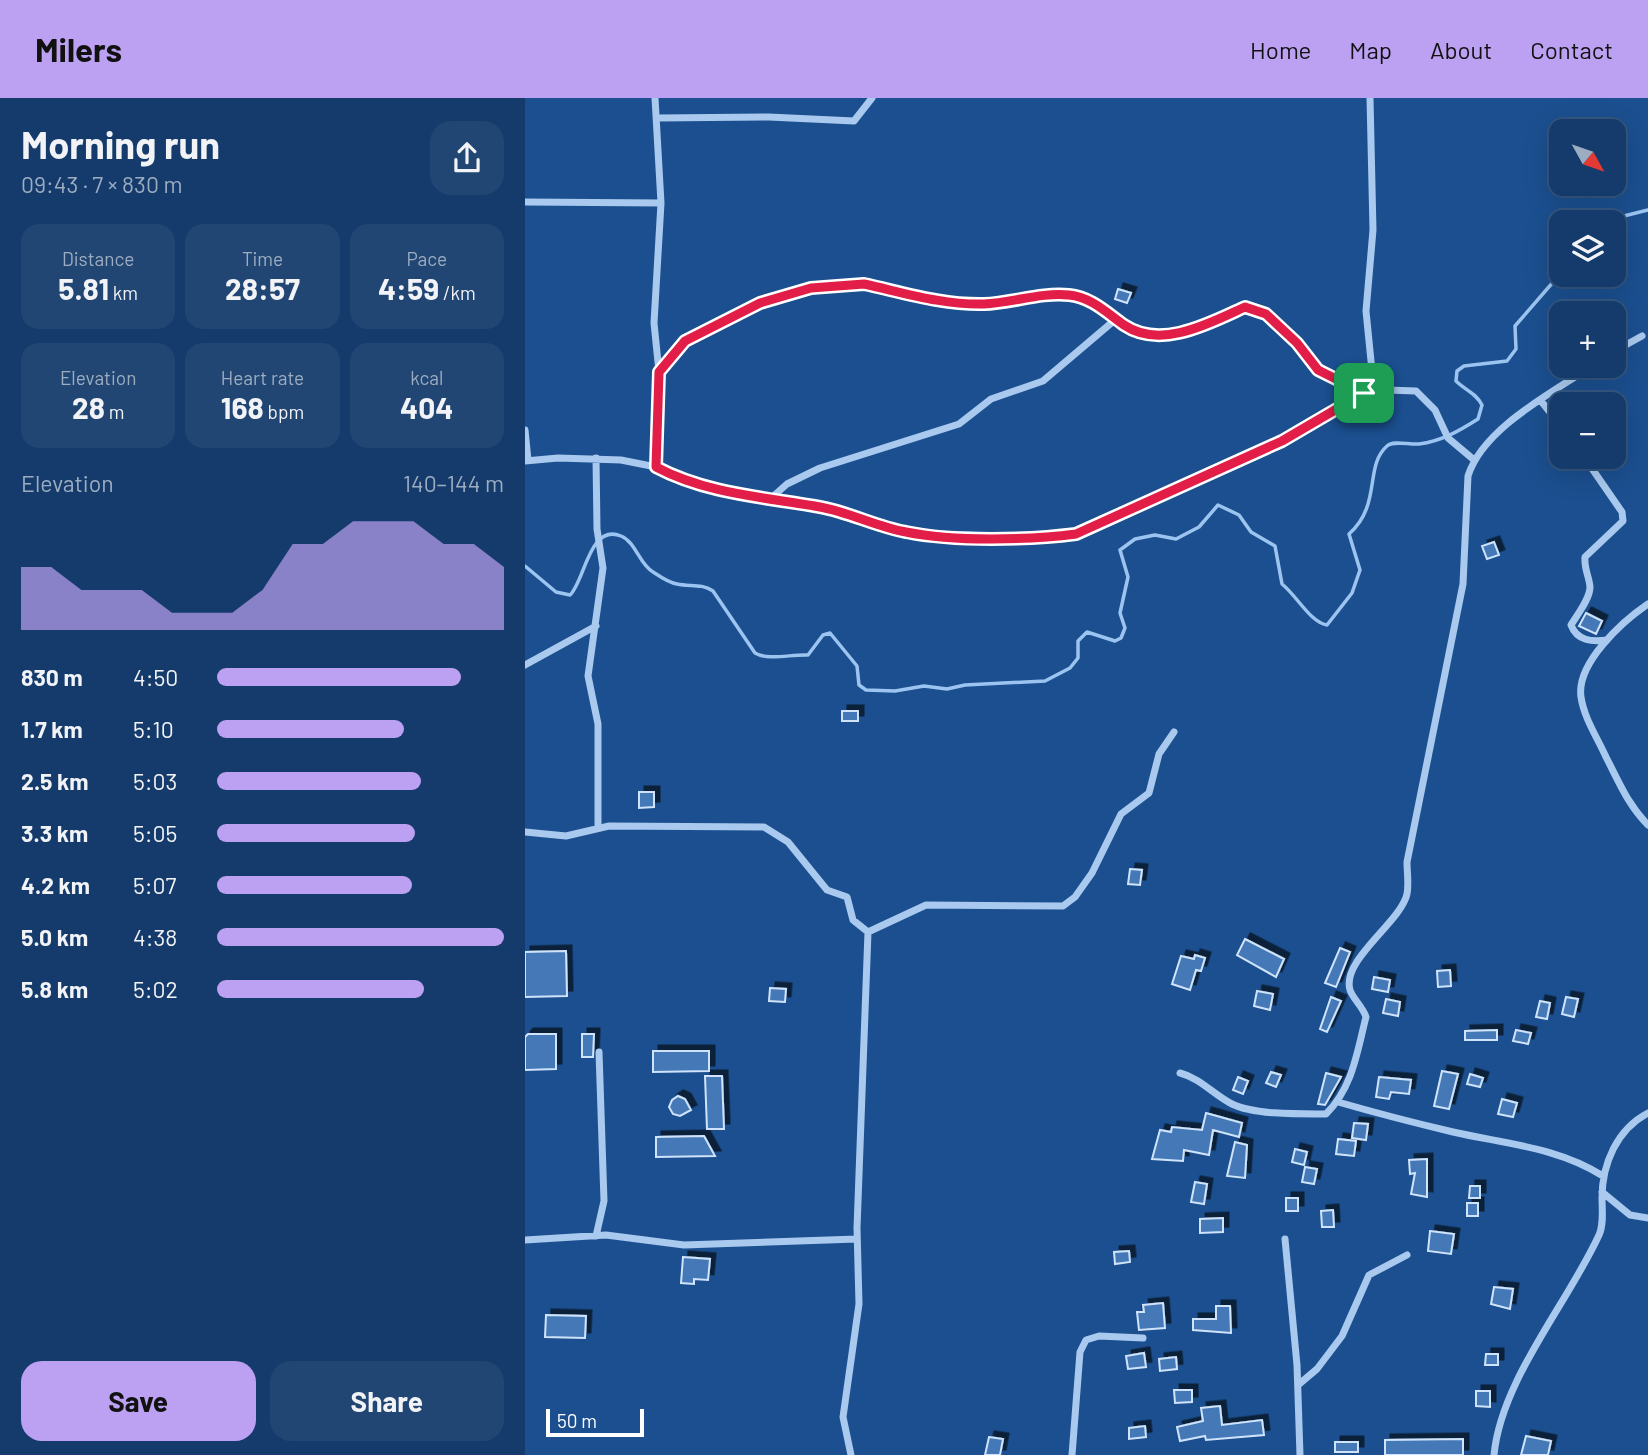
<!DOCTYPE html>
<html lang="en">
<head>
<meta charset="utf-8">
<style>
	body { margin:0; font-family:Barlow,sans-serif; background:#214673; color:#f1f3f6; height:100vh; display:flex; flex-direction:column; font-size:26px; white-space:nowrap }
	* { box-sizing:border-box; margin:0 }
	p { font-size:23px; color:#9dadc1 }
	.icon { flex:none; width:38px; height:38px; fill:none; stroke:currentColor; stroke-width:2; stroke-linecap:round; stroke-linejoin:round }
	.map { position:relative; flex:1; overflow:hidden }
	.panel { display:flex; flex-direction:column; background:#143b6b; width:525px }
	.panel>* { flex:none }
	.needle { width:46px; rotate:130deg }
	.buttons { position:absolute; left:1024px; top:21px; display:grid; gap:14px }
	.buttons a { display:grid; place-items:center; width:77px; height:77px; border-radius:14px; background:#143b6b; box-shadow:0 7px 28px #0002,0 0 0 2px #33557e; font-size:35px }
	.scale { position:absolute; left:21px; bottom:18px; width:98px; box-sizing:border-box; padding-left:7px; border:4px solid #fff; border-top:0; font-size:19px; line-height:24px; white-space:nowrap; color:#fff; -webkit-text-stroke:5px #1b4f8f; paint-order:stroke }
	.pin { position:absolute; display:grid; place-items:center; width:60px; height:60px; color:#fff; margin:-30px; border-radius:14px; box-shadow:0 4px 10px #0006 }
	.round { display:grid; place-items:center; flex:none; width:74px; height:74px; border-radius:21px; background:#214673 }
	.summary { display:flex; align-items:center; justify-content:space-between; height:119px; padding:0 21px }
	h1 { font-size:38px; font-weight:700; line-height:52px }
	.metrics { display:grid; grid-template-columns:repeat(3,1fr); gap:10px; height:119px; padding:7px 21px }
	.metrics div { display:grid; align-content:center; border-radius:18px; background:#214673; text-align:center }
	.metrics b { font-size:30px; font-weight:700 }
	.metrics small { font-size:19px; font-weight:400 }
	.metrics p { font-size:19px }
	.chart { height:196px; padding:14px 21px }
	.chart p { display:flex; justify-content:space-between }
	.chart svg { width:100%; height:126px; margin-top:7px; fill:#bca0f2; opacity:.7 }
	.primary-button { display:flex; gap:14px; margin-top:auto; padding:14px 21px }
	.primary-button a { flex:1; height:80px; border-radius:21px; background:#bca0f2; color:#111; font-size:28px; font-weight:700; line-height:80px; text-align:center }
	.primary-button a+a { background:#214673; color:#f1f3f6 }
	ul { padding:0 21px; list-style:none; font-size:23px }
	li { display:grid; grid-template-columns:112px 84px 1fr; align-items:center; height:52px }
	li i { height:18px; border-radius:9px; background:#bca0f2 }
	header { display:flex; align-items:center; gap:42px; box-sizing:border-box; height:98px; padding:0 35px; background:#bca0f2; color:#111 }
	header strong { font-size:33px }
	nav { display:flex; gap:38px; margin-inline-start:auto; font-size:24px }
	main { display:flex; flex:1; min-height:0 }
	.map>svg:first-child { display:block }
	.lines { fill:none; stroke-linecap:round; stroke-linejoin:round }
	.stream { stroke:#9cc4f0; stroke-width:3.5 }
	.building { fill:#4478b7; stroke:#cfe3fa; stroke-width:2; filter:url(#shadow) }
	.street { stroke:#a9c9ee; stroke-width:7 }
	.route-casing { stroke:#fff; stroke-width:14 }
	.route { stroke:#e11d48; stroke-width:9 }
</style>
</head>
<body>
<header>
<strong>Milers</strong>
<nav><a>Home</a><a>Map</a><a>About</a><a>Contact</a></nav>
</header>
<main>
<section class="panel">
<div class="summary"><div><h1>Morning run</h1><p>09:43 · 7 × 830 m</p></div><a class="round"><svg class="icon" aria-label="share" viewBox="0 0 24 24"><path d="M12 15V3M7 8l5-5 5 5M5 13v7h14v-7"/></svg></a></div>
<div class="metrics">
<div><p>Distance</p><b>5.81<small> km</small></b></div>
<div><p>Time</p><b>28:57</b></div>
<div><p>Pace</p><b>4:59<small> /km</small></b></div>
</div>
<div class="metrics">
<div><p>Elevation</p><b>28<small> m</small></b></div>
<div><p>Heart rate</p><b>168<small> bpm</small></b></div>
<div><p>kcal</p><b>404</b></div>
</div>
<div class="chart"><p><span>Elevation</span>140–144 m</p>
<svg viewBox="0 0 160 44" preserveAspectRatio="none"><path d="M0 44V22L10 22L20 30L30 30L40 30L50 38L60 38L70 38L80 30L90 14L100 14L110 6L120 6L130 6L140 14L150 14L160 22V44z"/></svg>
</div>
<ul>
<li><b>830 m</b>4:50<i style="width:85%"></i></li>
<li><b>1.7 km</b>5:10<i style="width:65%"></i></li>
<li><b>2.5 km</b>5:03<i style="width:71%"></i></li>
<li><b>3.3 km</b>5:05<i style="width:69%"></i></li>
<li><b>4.2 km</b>5:07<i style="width:68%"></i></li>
<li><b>5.0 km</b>4:38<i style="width:100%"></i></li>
<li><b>5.8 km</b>5:02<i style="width:72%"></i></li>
</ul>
<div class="primary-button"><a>Save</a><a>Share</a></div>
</section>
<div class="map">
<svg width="1123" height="1357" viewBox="0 0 1123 1357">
	<defs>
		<filter id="shadow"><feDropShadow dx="5.5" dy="-5.5" stdDeviation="0" flood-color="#0009"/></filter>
	</defs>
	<rect width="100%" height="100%" fill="#1b4f8f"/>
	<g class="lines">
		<path class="stream" d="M 1088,125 L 1095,119 L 1123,112
			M 0,468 L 31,494 L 45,497 C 60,483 64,425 96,438 C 111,444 114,466 128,474 C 134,478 144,485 152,486 C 165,489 176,485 188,493 L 230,555 C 244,563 266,556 283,557 L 298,537 L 305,535 L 332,568 L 334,587 L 341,592 L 370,593 L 399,588 L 422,591 L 440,587 L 520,583 L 545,570 L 553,560 L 553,543 L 562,534 L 590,543 L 596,540 L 600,530 L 595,515 L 603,479 L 595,452 L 610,441 L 630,437 L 651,441 L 674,429 L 693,407 L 714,417 L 726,434 L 750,448 L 757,486 C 772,498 785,524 802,527 L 827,495 L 835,472 L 824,436 C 857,407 839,368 862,348 C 869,342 884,347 894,346 C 917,343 934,333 953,321 L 957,307 C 951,295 940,292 931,283 L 932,273 L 939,268 L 982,263 L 991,251 L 990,228 L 1029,183 L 1048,177"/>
	</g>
	<path class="building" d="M 593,191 L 606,195 L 602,205 L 590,201 Z
		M 969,444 L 974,457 L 962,461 L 957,448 Z
		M 1061,515 L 1077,523 L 1071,536 L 1054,528 Z
		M 317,613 L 333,613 L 333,623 L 317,623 Z
		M 114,694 L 129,694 L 129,709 L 114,710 Z
		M 605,771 L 617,772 L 615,787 L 603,786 Z
		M 720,841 L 759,861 L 751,879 L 712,857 Z
		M 815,850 L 825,854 L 811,889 L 800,885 Z
		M 41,853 L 42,898 L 0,899 L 0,854 Z
		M 670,857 L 680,860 L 676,873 L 671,872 L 665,892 L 647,886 L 656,858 L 669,861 Z
		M 925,872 L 926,888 L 913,889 L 912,873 Z
		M 849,879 L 865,882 L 863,894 L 847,891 Z
		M 245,890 L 261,891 L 260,904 L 244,903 Z
		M 732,893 L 748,896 L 745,912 L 729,908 Z
		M 806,899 L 816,903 L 802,934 L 795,931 Z
		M 1041,899 L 1053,901 L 1049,919 L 1037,916 Z
		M 861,901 L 875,904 L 873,918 L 858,915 Z
		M 1015,903 L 1025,905 L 1022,921 L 1011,919 Z
		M 972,932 L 972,942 L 940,942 L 940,933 Z
		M 991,932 L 1006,935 L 1003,946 L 988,943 Z
		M 3,936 L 31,936 L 31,971 L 0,972 L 0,939 Z
		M 57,936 L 69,936 L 68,959 L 57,959 Z
		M 128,953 L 184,953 L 184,973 L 128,974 Z
		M 917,973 L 933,976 L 924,1011 L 909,1008 Z
		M 746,974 L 756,977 L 751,989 L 741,985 Z
		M 801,975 L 816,979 L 800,1007 L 793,1006 Z
		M 945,976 L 958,980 L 955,989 L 942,986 Z
		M 180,978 L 197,978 L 199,1031 L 182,1031 Z
		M 713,979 L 723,983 L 718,996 L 708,992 Z
		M 854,979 L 886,982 L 884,996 L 866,994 L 864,1001 L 851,999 Z
		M 153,998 L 160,1001 L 166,1012 L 155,1018 L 148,1016 L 144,1009 L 147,1002 Z
		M 977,1001 L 992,1005 L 988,1019 L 973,1016 Z
		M 681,1015 L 717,1025 L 714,1039 L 688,1032 L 684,1057 L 659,1052 L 658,1063 L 627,1061 L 635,1032 L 646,1034 L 647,1029 L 677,1032 Z
		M 829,1025 L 843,1026 L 841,1042 L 827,1040 Z
		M 179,1038 L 190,1058 L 131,1059 L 131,1039 Z
		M 813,1041 L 831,1043 L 829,1058 L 811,1056 Z
		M 710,1044 L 722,1047 L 720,1080 L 702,1078 Z
		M 770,1051 L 782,1054 L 779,1067 L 767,1064 Z
		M 902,1061 L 902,1099 L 886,1096 L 890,1075 L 885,1076 L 884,1062 Z
		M 780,1069 L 792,1071 L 789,1086 L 777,1084 Z
		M 670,1084 L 682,1086 L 679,1106 L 666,1104 Z
		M 945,1088 L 955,1088 L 955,1100 L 944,1100 Z
		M 761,1100 L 773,1100 L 773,1113 L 761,1113 Z
		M 942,1105 L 953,1105 L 953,1118 L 942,1118 Z
		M 808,1112 L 809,1129 L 797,1129 L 796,1113 Z
		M 698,1120 L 698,1134 L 675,1135 L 675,1121 Z
		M 905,1133 L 929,1136 L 926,1156 L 903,1153 Z
		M 604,1153 L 605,1164 L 590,1166 L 589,1154 Z
		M 158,1159 L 185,1161 L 183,1182 L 169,1181 L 169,1186 L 156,1185 Z
		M 969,1189 L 988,1191 L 985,1211 L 966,1206 Z
		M 638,1205 L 640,1230 L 614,1232 L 612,1214 L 619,1214 L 618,1207 Z
		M 691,1208 L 705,1208 L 706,1235 L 668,1232 L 668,1221 L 691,1221 Z
		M 21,1217 L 61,1218 L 60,1240 L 20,1239 Z
		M 619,1255 L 621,1269 L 603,1271 L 601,1258 Z
		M 961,1256 L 973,1256 L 973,1267 L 960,1267 Z
		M 651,1259 L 652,1271 L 635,1273 L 634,1261 Z
		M 649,1292 L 667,1292 L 667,1304 L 650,1305 Z
		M 951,1293 L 965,1293 L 965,1309 L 951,1308 Z
		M 695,1308 L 697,1327 L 737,1322 L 739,1337 L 681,1342 L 680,1338 L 655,1343 L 652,1329 L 678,1323 L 676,1310 Z
		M 620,1328 L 621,1339 L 604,1341 L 604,1330 Z
		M 1001,1338 L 1026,1343 L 1023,1357 L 996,1357 Z
		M 464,1339 L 478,1341 L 475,1357 L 460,1357 Z
		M 938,1341 L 938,1357 L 860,1357 L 860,1342 Z
		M 810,1344 L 833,1344 L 833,1354 L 810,1354 Z"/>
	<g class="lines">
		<path class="street" d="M 130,0 L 136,105 L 129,225 L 134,274 L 131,369
			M 133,20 L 244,19 L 329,23 L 347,0
			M 0,104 L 136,105
			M 1088,254 L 1117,238
			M 134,274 L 161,243 L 193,224 L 235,205 L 286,190 L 339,186 L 418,205 L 462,206 L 544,197 L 567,203 L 603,229 L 625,238 L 671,231 L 720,209 L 741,216 L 772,245 L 792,272 L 839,295
			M 848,283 L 862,292 L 891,293 L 910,312 L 923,340 L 948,361
			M 1016,303 L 1036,328
			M 0,332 L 3,362
			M 1059,359 L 1097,414 L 1098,423 L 1060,459 C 1059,471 1064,478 1065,489 C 1065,501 1052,517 1046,527 C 1052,543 1067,544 1082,542
			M 71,360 L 72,431 L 78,470 L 63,578 L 73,626 L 73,730
			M 0,363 L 33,360 L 96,362 L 131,369 L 156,383 L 199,393 L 296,409 L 382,435 L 524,439 L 551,436 C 630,401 711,367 786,325 C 808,312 832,305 848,283 L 841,213 L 848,132 L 845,0
			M 244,402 L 262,386 L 295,370 L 434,326 L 466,301 L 518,283 L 591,221
			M 1123,506 C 1098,523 1051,565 1056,599 C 1059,620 1072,639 1081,659 C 1094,684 1103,707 1123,727
			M 0,567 L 71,528
			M 0,734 L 41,738 L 84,728 L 239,729 L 263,744 L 302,792 L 322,799 L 328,822 L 343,834
			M 343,834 L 401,807 L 538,808 L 550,799 L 567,775 L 596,716 L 624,695 L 634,656 L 649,634
			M 655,975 C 675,980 689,997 707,1006 C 729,1017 777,1016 801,1016 C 828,989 832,954 841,919 C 838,909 828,901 825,892 C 816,862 876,824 882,796 C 884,786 882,774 882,764 L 938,486 L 943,378 C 958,330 1027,295 1067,268
			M 813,1004 C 851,1015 890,1025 928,1034 C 981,1046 1032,1049 1078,1078
			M 1077,1094 L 1105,1117 L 1123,1120
			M 71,1138 L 79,1103 L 74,954
			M 760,1141 L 772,1267 L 775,1357
			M 0,1142 L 81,1137 L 159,1147 L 332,1141
			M 773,1287 L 792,1271 L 817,1238 L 844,1177 L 882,1157
			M 326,1357 L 318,1319 L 334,1206 L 332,1130 L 343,834
			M 547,1357 L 555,1254 L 561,1242 L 574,1238 L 618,1240
			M 969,1357 C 976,1282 1043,1205 1074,1137 C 1079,1126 1077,1111 1077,1100 C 1077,1066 1092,1031 1123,1015"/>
	</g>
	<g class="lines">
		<g class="route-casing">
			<path id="route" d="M 339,186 C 380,195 418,207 459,206 C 487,205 516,194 544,197 C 566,199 582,215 599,227 C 636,252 685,225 720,209 L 741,216 L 772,245 L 793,272 L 839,295 L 757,343 L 551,436 C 504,442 429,444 381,434 C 352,429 324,414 295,409 C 239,399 182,396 131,369 L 134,274 L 160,243 L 235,205 L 286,190 Z"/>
		</g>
		<use href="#route" class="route"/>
	</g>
</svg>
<div class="buttons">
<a><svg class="needle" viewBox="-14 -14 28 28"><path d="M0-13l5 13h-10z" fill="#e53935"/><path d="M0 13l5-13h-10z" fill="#9dadc1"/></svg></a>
<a><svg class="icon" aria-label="layers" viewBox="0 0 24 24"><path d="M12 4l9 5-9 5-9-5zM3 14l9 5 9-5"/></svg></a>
<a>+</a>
<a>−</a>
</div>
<div class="scale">50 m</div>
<div class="pin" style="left:839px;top:295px;background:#1e9e55"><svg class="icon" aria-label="arrive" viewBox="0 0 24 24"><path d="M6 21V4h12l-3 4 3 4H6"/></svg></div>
</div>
</main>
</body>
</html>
